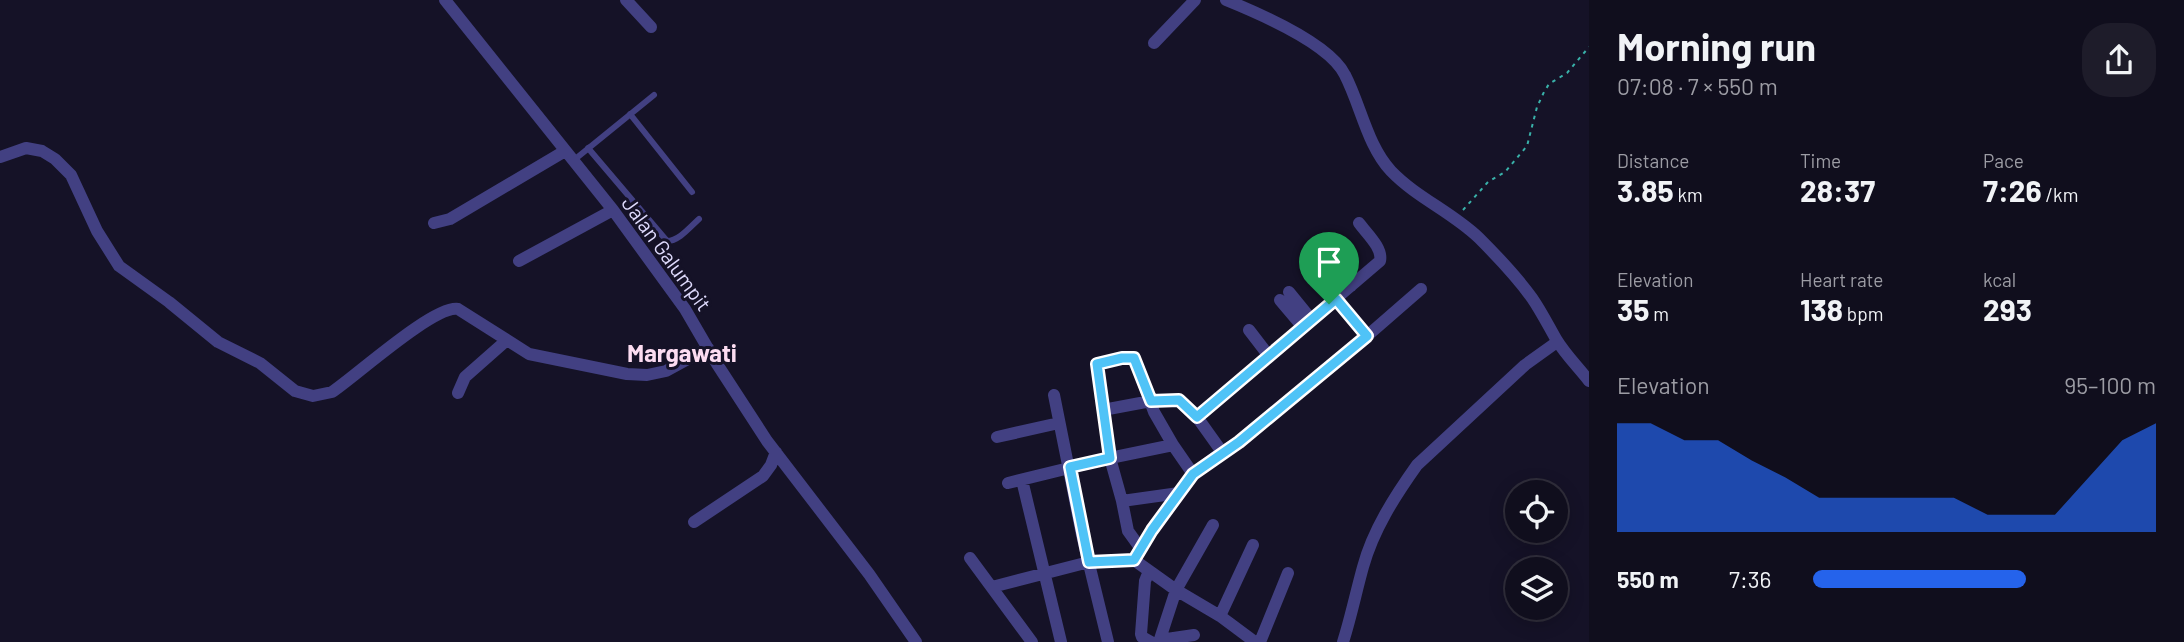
<!DOCTYPE html>
<html lang="en">
<head>
<meta charset="utf-8">
<style>
	body { margin:0; font-family:Barlow,sans-serif; background:#1e1c2a; color:#f1f3f6; height:100vh; display:flex; flex-direction:column; font-size:26px; white-space:nowrap }
	* { box-sizing:border-box; margin:0 }
	p { font-size:23px; color:#9c9ca4 }
	.icon { flex:none; width:38px; height:38px; fill:none; stroke:currentColor; stroke-width:2; stroke-linecap:round; stroke-linejoin:round }
	.map { position:relative; flex:1; overflow:hidden }
	.drawer { display:flex; flex-direction:column; background:#100e1d; width:595px }
	.drawer>* { flex:none }
	.fabs { position:absolute; left:1505px; top:480px; display:grid; gap:14px }
	.fabs a { display:grid; place-items:center; width:63px; height:63px; border-radius:50%; background:#100e1d; box-shadow:0 4px 18px #0003,0 0 0 2px #302e3b; font-size:35px }
	.pin { position:absolute; display:grid; place-items:center; width:60px; height:60px; color:#fff; margin:-72px -30px; border-radius:50% 50% 50% 0; rotate:-45deg; box-shadow:0 0 7px #0007 }
	.pin .icon { rotate:45deg }
	.round { display:grid; place-items:center; flex:none; width:74px; height:74px; border-radius:28px; background:#1e1c2a }
	.overview { display:flex; align-items:center; justify-content:space-between; height:119px; padding:0 28px }
	h1 { font-size:38px; font-weight:700; line-height:52px }
	.metrics { display:grid; grid-template-columns:repeat(3,1fr); gap:10px; height:119px; padding:7px 28px }
	.metrics div { display:grid; align-content:center }
	.metrics b { font-size:30px; font-weight:700 }
	.metrics small { font-size:19px; font-weight:400 }
	.metrics p { font-size:19px }
	.chart { height:196px; padding:14px 28px }
	.chart p { display:flex; justify-content:space-between }
	.chart svg { width:100%; height:126px; margin-top:7px; fill:#2563eb; opacity:.7 }
	ul { padding:0 28px; list-style:none; font-size:23px }
	li { display:grid; grid-template-columns:112px 84px 1fr; align-items:center; height:52px }
	li i { height:18px; border-radius:9px; background:#2563eb }
	main { display:flex; flex:1; min-height:0 }
	.map>svg:first-child { display:block }
	.lines { fill:none; stroke-linecap:round; stroke-linejoin:round }
	.path { stroke:#39b1a9; stroke-width:2; stroke-dasharray:3.5 5; stroke-linecap:butt }
	.lane { stroke:#424082; stroke-width:6 }
	.street { stroke:#424082; stroke-width:12 }
	.route-casing { stroke:#fff; stroke-width:14 }
	.route { stroke:#4fc3f7; stroke-width:9 }
	.labels { text-anchor:middle; stroke-width:6; stroke-linejoin:round; paint-order:stroke }
	.street-label { font-size:21px; fill:#dedafc; stroke:#151227 }
	.quarter-label { font-size:24px; font-weight:bold; fill:#fcdcf1; stroke:#151227 }
</style>
</head>
<body>
<main>
<div class="map">
<svg width="1589" height="642" viewBox="0 0 1589 642">
	<rect width="100%" height="100%" fill="#151227"/>
	<g class="lines">
		<path class="path" d="M 1463,210 L 1488,182 L 1505,172 L 1527,146 L 1537,107 L 1544,92 L 1549,84 L 1567,73 L 1589,47"/>
		<path class="lane" d="M 630,114 L 692,192
			M 588,148 L 667,241 C 679,241 690,227 699,219
			M 574,160 L 654,95"/>
		<path class="street" d="M 445,0 L 613,210 L 685,309 L 717,364 L 767,441 L 869,574 L 916,642
			M 626,0 L 651,27
			M 1226,0 C 1258,13 1330,44 1345,75 C 1361,106 1367,145 1391,171 C 1417,198 1452,212 1479,238 C 1497,256 1517,277 1532,298 C 1541,311 1548,325 1556,339 C 1565,354 1578,367 1589,381
			M 1154,43 L 1195,0
			M 0,157 L 26,148 L 42,151 L 55,159 L 71,175 L 97,231 L 119,266 L 169,302 L 218,342 L 260,363 L 295,391 L 313,396 L 332,392 C 356,376 434,305 458,309 L 529,354 L 627,374 L 647,375 L 666,371 L 708,348
			M 434,223 L 450,219 L 565,151
			M 1325,254 L 1351,286
			M 519,261 L 613,210
			M 1289,292 L 1311,319
			M 1280,300 L 1302,326
			M 1249,330 L 1269,356
			M 1367,336 L 1421,289
			M 458,393 L 465,377 L 507,340
			M 1054,395 L 1082,535 L 1108,642
			M 1103,410 L 1097,364 L 1122,358 L 1134,358 L 1154,412 L 1173,445 L 1110,458 L 1122,501 L 1179,493
			M 997,437 L 1059,423
			M 1173,445 L 1193,474
			M 1222,452 L 1239,442 L 1367,336 L 1336,299
			M 1022,480 L 1061,642
			M 1008,483 L 1110,458 L 1103,410 L 1151,401 L 1179,400 L 1197,417
			M 1122,501 L 1128,531 L 1141,549
			M 694,522 L 763,476 L 771,465 L 776,452
			M 970,558 L 1032,642
			M 1134,560 L 1152,530 L 1193,474 L 1222,452 L 1197,417 L 1380,261 C 1383,248 1367,234 1359,223
			M 1149,571 L 1145,581 L 1141,634 L 1142,637 L 1151,642
			M 992,587 L 1089,562 L 1134,560 L 1176,590 L 1220,616 L 1255,642
			M 1220,616 L 1253,545
			M 1160,640 L 1194,635
			M 1159,642 L 1176,590 L 1213,525
			M 1260,642 L 1288,573
			M 1343,642 C 1351,617 1356,592 1363,567 C 1373,530 1395,496 1417,465 L 1525,365 L 1557,342"/>
	</g>
	<g class="lines">
		<g class="route-casing">
			<path id="route" d="M 1336,299 L 1367,336 L 1239,442 L 1193,474 L 1152,530 L 1134,560 L 1089,562 L 1070,467 L 1110,458 L 1097,364 L 1122,358 L 1134,358 L 1151,401 L 1179,400 L 1197,417 Z"/>
		</g>
		<use href="#route" class="route"/>
	</g>
	<g class="labels">
		<g class="street-label">
			<text transform="translate(666 254) rotate(54)" y="7">Jalan Galumpit</text>
		</g>
		<g class="quarter-label">
			<text x="682" y="362">Margawati</text>
		</g>
	</g>
</svg>
<div class="fabs">
<a><svg class="icon" aria-label="locate" viewBox="0 0 24 24"><circle cx="12" cy="12" r="6"/><path d="M12 2v4M12 18v4M2 12h4M18 12h4"/></svg></a>
<a><svg class="icon" aria-label="layers" viewBox="0 0 24 24"><path d="M12 4l9 5-9 5-9-5zM3 14l9 5 9-5"/></svg></a>
</div>
<div class="pin" style="left:1329px;top:304px;background:#1e9e55"><svg class="icon" aria-label="arrive" viewBox="0 0 24 24"><path d="M6 21V4h12l-3 4 3 4H6"/></svg></div>
</div>
<section class="drawer">
<div class="overview"><div><h1>Morning run</h1><p>07:08 · 7 × 550 m</p></div><a class="round"><svg class="icon" aria-label="share" viewBox="0 0 24 24"><path d="M12 15V3M7 8l5-5 5 5M5 13v7h14v-7"/></svg></a></div>
<div class="metrics">
<div><p>Distance</p><b>3.85<small> km</small></b></div>
<div><p>Time</p><b>28:37</b></div>
<div><p>Pace</p><b>7:26<small> /km</small></b></div>
</div>
<div class="metrics">
<div><p>Elevation</p><b>35<small> m</small></b></div>
<div><p>Heart rate</p><b>138<small> bpm</small></b></div>
<div><p>kcal</p><b>293</b></div>
</div>
<div class="chart"><p><span>Elevation</span>95–100 m</p>
<svg viewBox="0 0 160 44" preserveAspectRatio="none"><path d="M0 44V6L10 6L20 12L30 12L40 19L50 25L60 32L70 32L80 32L90 32L100 32L110 38L120 38L130 38L140 25L150 12L160 6V44z"/></svg>
</div>
<ul>
<li><b>550 m</b>7:36<i style="width:62%"></i></li>
</ul>
</section>
</main>
</body>
</html>
